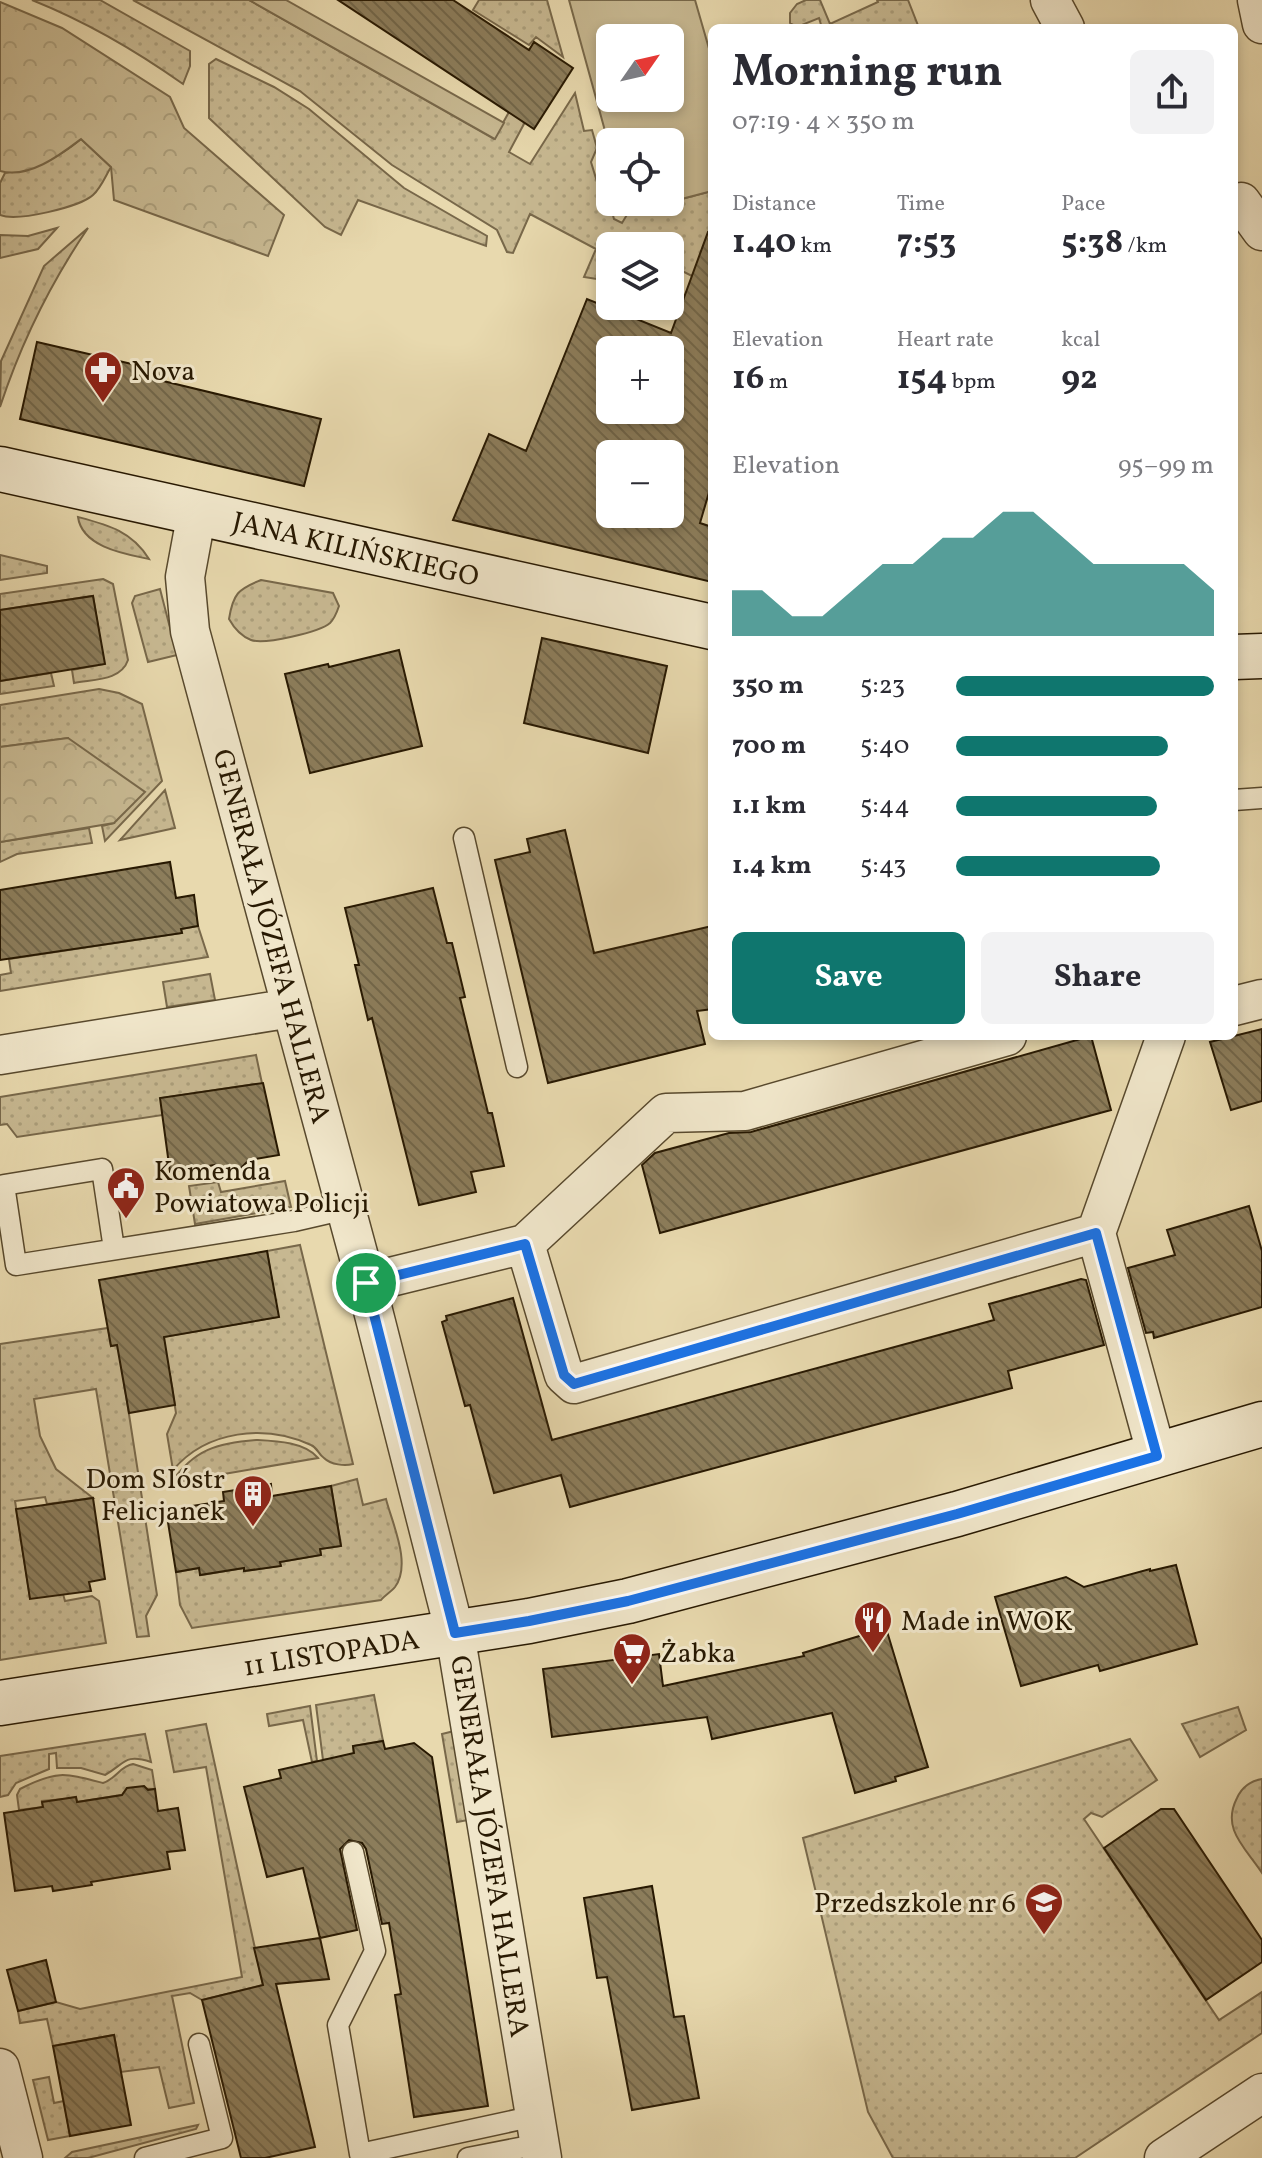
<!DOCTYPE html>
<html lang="en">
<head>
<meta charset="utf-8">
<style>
	body { margin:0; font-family:Vollkorn,serif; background:#f2f2f3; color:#2b2b33; height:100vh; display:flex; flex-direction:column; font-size:30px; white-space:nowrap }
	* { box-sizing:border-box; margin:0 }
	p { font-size:26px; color:#7c7c81 }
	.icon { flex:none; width:44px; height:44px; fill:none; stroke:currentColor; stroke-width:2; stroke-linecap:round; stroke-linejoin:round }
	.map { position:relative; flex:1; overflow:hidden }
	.drawer { position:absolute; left:708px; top:24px; width:530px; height:1016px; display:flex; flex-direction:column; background:#fff; border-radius:12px; box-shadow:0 4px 12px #0003 }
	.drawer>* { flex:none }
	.needle { width:52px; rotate:56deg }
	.buttons { position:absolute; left:596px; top:24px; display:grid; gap:16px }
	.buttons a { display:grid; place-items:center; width:88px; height:88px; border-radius:12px; background:#fff; box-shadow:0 4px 12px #0003; font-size:40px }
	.pin { position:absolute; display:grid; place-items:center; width:68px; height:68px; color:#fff; margin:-34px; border:4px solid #fff; border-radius:50%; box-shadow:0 2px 8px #0007 }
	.round { display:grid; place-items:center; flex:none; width:84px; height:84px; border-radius:12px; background:#f2f2f3 }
	.summary { display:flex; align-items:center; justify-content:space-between; height:136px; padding:0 24px }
	h1 { font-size:44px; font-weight:700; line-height:60px }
	.stats { display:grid; grid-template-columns:repeat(3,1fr); gap:12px; height:136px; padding:8px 24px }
	.stats div { display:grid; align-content:center }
	.stats b { font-size:34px; font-weight:700 }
	.stats small { font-size:22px; font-weight:400 }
	.stats p { font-size:22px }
	.chart { height:224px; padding:16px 24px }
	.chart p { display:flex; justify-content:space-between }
	.chart svg { width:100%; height:144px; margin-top:8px; fill:#0f766e; opacity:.7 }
	.button { display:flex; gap:16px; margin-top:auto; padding:16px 24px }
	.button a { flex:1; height:92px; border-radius:12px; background:#0f766e; color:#fff; font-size:32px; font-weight:700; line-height:92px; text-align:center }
	.button a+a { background:#f2f2f3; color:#2b2b33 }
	ul { padding:0 24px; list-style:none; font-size:26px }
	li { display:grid; grid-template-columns:128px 96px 1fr; align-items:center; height:60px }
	li i { height:20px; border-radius:10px; background:#0f766e }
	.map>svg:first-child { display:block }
	.grass { fill:url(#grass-dots); stroke:#78684a; stroke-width:2 }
	.forest { fill:url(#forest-crowns); stroke:#78684a; stroke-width:2 }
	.pitch { fill:#c7b891; stroke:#78684a; stroke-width:2; fill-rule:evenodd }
	.building { fill:url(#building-back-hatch); stroke:#281902; stroke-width:2; fill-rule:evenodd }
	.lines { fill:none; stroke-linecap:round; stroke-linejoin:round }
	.lane-casing { stroke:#58492d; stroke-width:23 }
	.street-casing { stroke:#58492d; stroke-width:41 }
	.secondary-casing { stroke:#281902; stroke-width:47 }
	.lane { stroke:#f0e6ca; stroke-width:20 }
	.street { stroke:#f0e6ca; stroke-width:38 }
	.secondary { stroke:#f0e6ca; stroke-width:44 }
	.route-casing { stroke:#fff; stroke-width:16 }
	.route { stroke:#1a73e8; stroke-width:10 }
	.labels { text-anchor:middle; stroke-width:6; stroke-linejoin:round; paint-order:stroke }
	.poi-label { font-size:28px; fill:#281902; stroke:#f0e6ca; text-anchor:start }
	.street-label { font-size:28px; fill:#281902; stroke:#f0e6ca }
</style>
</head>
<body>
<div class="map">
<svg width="1262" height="2158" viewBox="0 0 1262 2158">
	<defs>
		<pattern id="grass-dots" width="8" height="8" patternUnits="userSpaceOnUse" patternTransform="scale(2)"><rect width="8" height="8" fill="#c7b891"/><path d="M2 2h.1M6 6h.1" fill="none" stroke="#ab9e7b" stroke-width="1.8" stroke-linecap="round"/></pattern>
		<pattern id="forest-crowns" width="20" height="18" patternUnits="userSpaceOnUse" patternTransform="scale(2)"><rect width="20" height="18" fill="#c7b891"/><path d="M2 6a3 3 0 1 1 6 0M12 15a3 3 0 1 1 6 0" fill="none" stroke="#ab9e7b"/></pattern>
		<pattern id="building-back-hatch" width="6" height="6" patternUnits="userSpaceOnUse" patternTransform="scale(2)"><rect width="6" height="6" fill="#8c7d5b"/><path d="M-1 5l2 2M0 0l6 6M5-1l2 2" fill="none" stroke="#726649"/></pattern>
	</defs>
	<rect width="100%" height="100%" fill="#e8d9ae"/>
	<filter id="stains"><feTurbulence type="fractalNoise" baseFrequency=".0025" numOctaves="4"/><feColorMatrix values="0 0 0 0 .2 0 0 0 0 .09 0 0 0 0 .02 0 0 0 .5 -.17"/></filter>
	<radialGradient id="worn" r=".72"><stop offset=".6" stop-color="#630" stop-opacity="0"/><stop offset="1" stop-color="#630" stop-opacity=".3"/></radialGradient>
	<path class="grass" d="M 32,0 L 100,0 L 190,51 L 190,66 L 183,84 C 135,50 87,22 32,0 Z
		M 133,0 L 249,0 L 494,139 L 509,112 L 525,122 L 509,152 L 530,164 L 575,93 L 584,131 L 592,130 L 597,148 L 591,162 L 602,198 L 608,197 L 614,219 L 622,223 L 628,213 L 712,191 L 712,258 L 692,276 L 670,265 L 670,246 L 610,246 L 610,281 L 584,277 L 596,249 L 530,214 L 513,253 L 507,252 L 497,230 L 392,165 L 300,91 Z
		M 479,0 L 547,0 L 563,57 L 536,37 L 529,45 L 473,10 Z
		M 806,0 L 820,0 L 830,24 L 878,2 L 877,0 L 908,0 L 919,28 L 822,28 L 819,18 L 797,27 L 790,23 L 790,13 L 797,4 Z
		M 216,59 L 274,87 L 309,109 L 404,188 L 487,236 L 486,246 L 358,200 L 341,235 L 325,227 L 209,118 L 209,64 Z
		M 81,139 L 111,167 C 106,175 101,188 93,195 C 80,207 17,222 0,215 L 0,183 L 5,173 C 36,168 57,159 81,139 Z
		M 57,228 L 38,249 L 0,258 L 0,235 L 28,236 Z
		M 88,228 C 50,284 21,343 0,407 L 1,361 L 44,266 Z
		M 78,517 C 108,525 132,531 149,559 C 125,554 82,547 78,517 Z
		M 0,555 L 47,566 L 47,573 L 0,580 Z
		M 103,579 L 113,584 L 128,660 C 121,681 93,679 74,683 L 72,670 L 104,664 L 93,596 L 0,610 L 0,594 Z
		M 261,580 L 333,593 L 339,606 C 337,612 335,618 330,623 C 320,632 264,645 251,640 C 241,636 234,628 229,619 C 233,594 238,589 261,580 Z
		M 160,589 L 177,655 L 148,662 L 132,603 L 135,596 Z
		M 51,673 L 54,686 L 0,694 L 0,681 Z
		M 99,689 L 119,693 L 142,704 L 162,781 L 105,841 L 102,826 L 114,823 L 68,738 L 0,747 L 0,705 Z
		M 165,790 L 175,828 L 120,840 Z
		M 89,828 L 92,843 L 17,854 L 0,862 L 0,842 Z
		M 198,926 L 208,957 L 0,991 L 0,975 L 11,973 L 9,959 L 182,933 L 181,929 Z
		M 210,974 L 215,1000 L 167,1007 L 163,982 Z
		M 256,1055 L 263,1088 L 255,1084 L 161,1098 L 163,1115 L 17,1137 L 7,1124 L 0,1125 L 0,1097 Z
		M 285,1181 L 291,1207 L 195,1224 L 189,1186 L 218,1182 L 221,1192 Z
		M 300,1245 L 353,1464 C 345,1466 331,1465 324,1458 C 318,1454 318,1448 311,1445 C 265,1424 207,1430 173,1470 L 167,1434 L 176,1413 L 170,1375 L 124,1382 L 157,1595 L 146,1616 L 149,1636 L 137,1637 L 96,1389 L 34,1399 L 40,1436 L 56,1469 L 93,1498 L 47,1504 L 45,1497 L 15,1501 L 30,1598 L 63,1594 L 65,1601 L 92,1596 L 99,1601 L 106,1643 L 0,1660 L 0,1344 L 108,1328 L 111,1346 L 278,1317 L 267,1251 Z
		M 256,1440 C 276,1441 305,1442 318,1458 L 171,1483 C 194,1449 218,1443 256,1440 Z
		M 357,1479 L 363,1505 L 386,1499 C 392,1523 412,1564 395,1587 C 391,1592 385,1595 381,1600 L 192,1628 L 180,1605 L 176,1572 L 199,1568 L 201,1575 L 244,1568 L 245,1571 L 280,1566 L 280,1562 L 321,1555 L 320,1549 L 341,1546 L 331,1486 Z
		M 374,1695 L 383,1741 L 353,1746 L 354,1755 L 323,1760 L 316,1705 Z
		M 310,1706 L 317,1761 L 312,1762 L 303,1720 L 269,1726 L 267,1714 Z
		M 1238,1707 L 1246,1730 L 1200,1757 L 1182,1724 Z
		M 206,1724 L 263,1985 L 202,2000 L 190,1993 L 172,1996 L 194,2103 L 169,2108 L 159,2067 L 121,2072 L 114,2035 L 53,2046 L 47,2019 L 20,2023 L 18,2011 L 56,2002 L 80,2009 L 242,1977 L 206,1767 L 174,1772 L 166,1731 Z
		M 454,1731 L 468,1820 L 457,1822 L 442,1734 Z
		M 145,1734 L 151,1762 C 124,1753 125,1764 105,1775 L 81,1768 L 57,1768 L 56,1753 L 49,1754 L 49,1769 L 16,1783 L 8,1795 L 0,1797 L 0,1756 Z
		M 1130,1739 L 1157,1780 L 1102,1817 L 1091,1813 L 1084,1819 L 1219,2020 L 1262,1992 L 1262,2033 L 1075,2158 L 893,2158 L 868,2112 L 803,1838 Z
		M 133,1764 L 152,1770 L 155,1789 L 127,1788 L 122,1795 L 77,1802 L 76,1798 L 42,1801 L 43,1807 L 19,1810 L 17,1795 L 20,1789 C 57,1770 65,1773 103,1783 C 116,1779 120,1766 133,1764 Z
		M 1262,1779 L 1262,1873 C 1245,1847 1221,1829 1237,1798 C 1242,1787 1250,1781 1262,1779 Z
		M 49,2077 L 54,2103 L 64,2101 L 70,2136 L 48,2140 L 33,2080 Z
		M 198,2125 L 196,2129 L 88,2158 L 65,2158 L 72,2152 Z"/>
	<path class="forest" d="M 0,2 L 62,28 L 170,97 L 184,128 L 284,215 L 268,256 L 114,200 L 111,167 L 81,139 C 60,155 29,179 0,171 Z
		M 68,738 L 145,792 L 114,823 L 0,842 L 0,747 Z"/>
	<path class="pitch" d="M 249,0 L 286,0 L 504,123 L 495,139 Z
		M 569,0 L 695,0 L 712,59 L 712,191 L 628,213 L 625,202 L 670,202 L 670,142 L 610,142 L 610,149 ZM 610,38 L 670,38 L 670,98 L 610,98 Z"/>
	<path class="building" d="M 338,0 L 453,0 L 529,50 L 534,42 L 573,68 L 534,129 Z
		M 708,232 L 712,233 L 712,482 L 700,523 L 712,527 L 712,582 L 453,520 L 489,434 L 526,451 L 587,299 L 671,333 ZM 610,350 L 670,350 L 670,410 L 610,410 ZM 610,454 L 670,454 L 670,514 L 610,514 Z
		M 37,342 L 162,371 L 159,380 L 321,419 L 304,486 L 20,419 Z
		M 93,596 L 105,664 L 0,681 L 0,610 Z
		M 542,638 L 667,666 L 648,753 L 524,723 Z
		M 399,650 L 422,746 L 310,773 L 285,674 L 328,664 L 329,667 Z
		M 565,830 L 594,953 L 712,926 L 712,1009 L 697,1011 L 705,1044 L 548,1083 L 495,860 L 530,852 L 527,839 Z
		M 170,862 L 176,898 L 194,895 L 198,926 L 181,929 L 182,933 L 0,960 L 0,890 Z
		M 433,888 L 447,943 L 452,943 L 465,997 L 460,998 L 488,1113 L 492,1113 L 504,1166 L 471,1172 L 476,1192 L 419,1205 L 372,1018 L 368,1020 L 355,965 L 359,965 L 345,908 Z
		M 1262,1029 L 1262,1101 L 1231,1110 L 1210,1042 Z
		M 1091,1036 L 1111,1110 L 660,1233 L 642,1165 L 655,1153 L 729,1133 L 751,1132 Z
		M 263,1083 L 279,1155 L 249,1160 L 240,1169 L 216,1173 L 215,1165 L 170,1172 L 160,1098 Z
		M 1249,1206 L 1262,1251 L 1262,1307 L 1154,1338 L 1153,1332 L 1146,1333 L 1128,1268 L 1175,1255 L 1167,1230 Z
		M 267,1251 L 279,1317 L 164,1337 L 175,1405 L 129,1413 L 117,1345 L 111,1346 L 99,1280 Z
		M 1081,1279 L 1086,1280 L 1104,1345 L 1008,1371 L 1012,1388 L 570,1507 L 561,1475 L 494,1493 L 470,1405 L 465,1406 L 442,1322 L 447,1320 L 446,1316 L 513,1298 L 552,1440 L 994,1320 L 989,1304 Z
		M 271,1484 L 272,1496 L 331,1486 L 341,1546 L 320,1549 L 321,1555 L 280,1562 L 281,1566 L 244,1571 L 244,1568 L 200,1575 L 199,1568 L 176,1572 L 166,1510 L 224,1501 L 223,1492 Z
		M 93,1498 L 105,1579 L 89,1582 L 91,1591 L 30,1599 L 16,1509 Z
		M 1176,1565 L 1197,1644 L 1100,1671 L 1098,1665 L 1021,1686 L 995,1597 L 1066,1577 L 1084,1587 L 1150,1569 L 1150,1571 Z
		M 886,1628 L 928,1767 L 895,1777 L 896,1781 L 855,1793 L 832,1713 L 712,1739 L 707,1717 L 552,1737 L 543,1669 L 659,1654 L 663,1686 L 804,1656 L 803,1653 Z
		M 383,1741 L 385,1749 L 414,1743 L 432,1757 L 488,2106 L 414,2117 L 395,1995 L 401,1994 L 389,1923 L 382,1924 L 366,1849 L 362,1843 L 349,1840 L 340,1849 L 357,1930 L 320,1938 L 303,1868 L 267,1877 L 244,1787 L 281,1778 L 279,1770 L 354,1753 L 353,1746 Z
		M 144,1786 L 148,1790 L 155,1789 L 158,1811 L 178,1808 L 185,1850 L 167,1852 L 170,1869 L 91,1882 L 92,1885 L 53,1891 L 52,1886 L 15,1891 L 4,1813 L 43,1807 L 42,1802 L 76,1797 L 77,1802 L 122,1795 L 127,1788 Z
		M 1161,1809 L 1174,1809 L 1262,1940 L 1262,1962 L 1206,2000 L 1104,1848 Z
		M 652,1886 L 674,2017 L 684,2016 L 699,2098 L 632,2110 L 607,1977 L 597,1978 L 584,1898 Z
		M 320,1938 L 329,1979 L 276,1984 L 315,2147 L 265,2158 L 241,2158 L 202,2000 L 263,1985 L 254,1948 Z
		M 46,1960 L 56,2002 L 18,2011 L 7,1970 Z
		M 114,2035 L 131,2125 L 70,2136 L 53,2046 Z"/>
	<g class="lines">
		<g class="lane-casing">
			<path id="lane" d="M 1234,800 L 1262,798
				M 464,838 L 517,1067
				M 114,1249 L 102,1169 L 4,1185 L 16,1265 L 294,1221 L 346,1209
				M 353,1852 L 375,1951 L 338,2025 L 360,2154 L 535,2116
				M 145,2158 L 222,2138 L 199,2044
				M 468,2158 L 540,2144"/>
		</g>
		<g class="street-casing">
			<path id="street" d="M 1050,0 L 1065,28
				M 1257,0 L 1262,24
				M 1241,202 L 1262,231
				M 197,512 L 185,577 L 190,631 L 366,1283 L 455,1633 L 542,2158
				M 1234,1006 L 1262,999
				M 0,1055 L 292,1008
				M 525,1244 L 564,1375 L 574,1384 L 1096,1233
				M 366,1283 L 525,1244 L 666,1113 L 745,1111 L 1007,1036
				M 1157,1456 L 1096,1233 L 1166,1036
				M 0,2068 L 23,2158
				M 1164,2158 L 1262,2093"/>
		</g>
		<g class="secondary-casing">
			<path id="secondary" d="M 0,469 L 712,627
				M 1234,657 L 1262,656
				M 0,1703 L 529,1621 L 628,1601 L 957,1514 L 1262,1424"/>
		</g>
		<use href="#lane" class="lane"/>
		<use href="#street" class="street"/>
		<use href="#secondary" class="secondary"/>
	</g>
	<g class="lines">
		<g class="route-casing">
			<path id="route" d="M 1096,1233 L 1157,1456 L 957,1514 L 628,1601 L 529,1621 L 455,1633 L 366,1283 L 525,1244 L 564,1375 L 574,1384 Z"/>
		</g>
		<use href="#route" class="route"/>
	</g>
	<defs>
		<g id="pharmacy-pin" transform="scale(2)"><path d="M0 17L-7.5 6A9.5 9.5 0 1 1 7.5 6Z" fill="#8f2418" stroke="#f0e6ca"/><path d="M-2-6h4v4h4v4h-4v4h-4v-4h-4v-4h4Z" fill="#fff"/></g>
		<g id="civic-pin" transform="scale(2)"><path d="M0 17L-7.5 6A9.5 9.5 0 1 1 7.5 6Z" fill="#8f2418" stroke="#f0e6ca"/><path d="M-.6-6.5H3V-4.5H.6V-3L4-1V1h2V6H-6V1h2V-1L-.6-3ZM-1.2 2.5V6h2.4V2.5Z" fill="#fff"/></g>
		<g id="building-pin" transform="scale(2)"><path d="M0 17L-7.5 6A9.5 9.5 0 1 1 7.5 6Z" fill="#8f2418" stroke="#f0e6ca"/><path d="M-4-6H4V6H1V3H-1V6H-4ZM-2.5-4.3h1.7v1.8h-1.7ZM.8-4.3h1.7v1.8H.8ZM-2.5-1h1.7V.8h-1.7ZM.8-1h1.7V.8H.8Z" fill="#fff"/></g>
		<g id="restaurant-pin" transform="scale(2)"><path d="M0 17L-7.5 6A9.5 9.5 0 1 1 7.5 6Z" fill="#8f2418" stroke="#f0e6ca"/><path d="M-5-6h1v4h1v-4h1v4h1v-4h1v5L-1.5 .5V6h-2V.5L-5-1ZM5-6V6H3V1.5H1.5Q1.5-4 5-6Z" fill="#fff"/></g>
		<g id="supermarket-pin" transform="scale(2)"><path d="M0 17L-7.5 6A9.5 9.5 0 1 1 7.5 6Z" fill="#8f2418" stroke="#f0e6ca"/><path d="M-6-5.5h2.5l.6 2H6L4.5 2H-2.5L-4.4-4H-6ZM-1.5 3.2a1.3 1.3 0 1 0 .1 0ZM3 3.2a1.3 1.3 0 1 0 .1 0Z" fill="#fff"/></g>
		<g id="school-pin" transform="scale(2)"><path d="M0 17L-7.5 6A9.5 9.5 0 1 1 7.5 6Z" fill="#8f2418" stroke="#f0e6ca"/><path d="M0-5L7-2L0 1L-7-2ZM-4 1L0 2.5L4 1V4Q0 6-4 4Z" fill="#fff"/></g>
	</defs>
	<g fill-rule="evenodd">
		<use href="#pharmacy-pin" x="103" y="370"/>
		<use href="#civic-pin" x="126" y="1186"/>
		<use href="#building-pin" x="253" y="1494"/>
		<use href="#restaurant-pin" x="873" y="1620"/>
		<use href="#supermarket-pin" x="632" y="1652"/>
		<use href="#school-pin" x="1044" y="1902"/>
	</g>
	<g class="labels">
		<g class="poi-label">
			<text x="131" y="380">Nova</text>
			<text x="154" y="1180">Komenda<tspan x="154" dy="32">Powiatowa Policji</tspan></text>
			<text x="225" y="1488" text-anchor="end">Dom SIóstr<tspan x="225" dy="32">Felicjanek</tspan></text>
			<text x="901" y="1630">Made in WOK</text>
			<text x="660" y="1662">Żabka</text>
			<text x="1016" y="1912" text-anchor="end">Przedszkole nr 6</text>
		</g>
		<g class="street-label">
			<text transform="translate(356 548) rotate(13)" y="10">JANA KILIŃSKIEGO</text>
			<text transform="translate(273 936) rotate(75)" y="10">GENERAŁA JÓZEFA HALLERA</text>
			<text transform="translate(331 1652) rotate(-9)" y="10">11 LISTOPADA</text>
			<text transform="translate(491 1846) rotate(81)" y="10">GENERAŁA JÓZEFA HALLERA</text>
		</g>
	</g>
	<rect width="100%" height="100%" filter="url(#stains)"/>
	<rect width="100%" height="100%" fill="url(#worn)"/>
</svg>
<div class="buttons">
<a><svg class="needle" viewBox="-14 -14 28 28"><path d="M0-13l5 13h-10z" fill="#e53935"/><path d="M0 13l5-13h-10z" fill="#7c7c81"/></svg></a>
<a><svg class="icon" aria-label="locate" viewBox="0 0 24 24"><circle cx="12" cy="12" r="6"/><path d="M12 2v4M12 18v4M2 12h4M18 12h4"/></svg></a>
<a><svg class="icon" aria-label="layers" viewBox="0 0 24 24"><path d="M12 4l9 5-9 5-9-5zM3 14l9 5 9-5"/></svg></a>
<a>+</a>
<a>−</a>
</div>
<div class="pin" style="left:366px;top:1283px;background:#1e9e55"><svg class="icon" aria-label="arrive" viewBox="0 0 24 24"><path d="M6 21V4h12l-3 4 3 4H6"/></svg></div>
<section class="drawer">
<div class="summary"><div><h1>Morning run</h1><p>07:19 · 4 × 350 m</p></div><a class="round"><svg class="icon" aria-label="share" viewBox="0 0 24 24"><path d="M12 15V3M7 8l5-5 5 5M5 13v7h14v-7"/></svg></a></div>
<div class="stats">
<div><p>Distance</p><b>1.40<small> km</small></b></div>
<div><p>Time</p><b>7:53</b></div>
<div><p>Pace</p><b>5:38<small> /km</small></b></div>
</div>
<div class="stats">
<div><p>Elevation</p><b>16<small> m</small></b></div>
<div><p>Heart rate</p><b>154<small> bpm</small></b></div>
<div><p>kcal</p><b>92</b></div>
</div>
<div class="chart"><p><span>Elevation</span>95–99 m</p>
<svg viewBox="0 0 160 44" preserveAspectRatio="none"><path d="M0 44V30L10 30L20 38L30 38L40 30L50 22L60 22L70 14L80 14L90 6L100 6L110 14L120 22L130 22L140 22L150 22L160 30V44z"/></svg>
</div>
<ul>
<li><b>350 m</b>5:23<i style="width:100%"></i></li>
<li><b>700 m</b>5:40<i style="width:82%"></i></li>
<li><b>1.1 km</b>5:44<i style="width:78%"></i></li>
<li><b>1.4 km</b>5:43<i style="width:79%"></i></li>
</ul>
<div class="button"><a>Save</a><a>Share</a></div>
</section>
</div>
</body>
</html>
